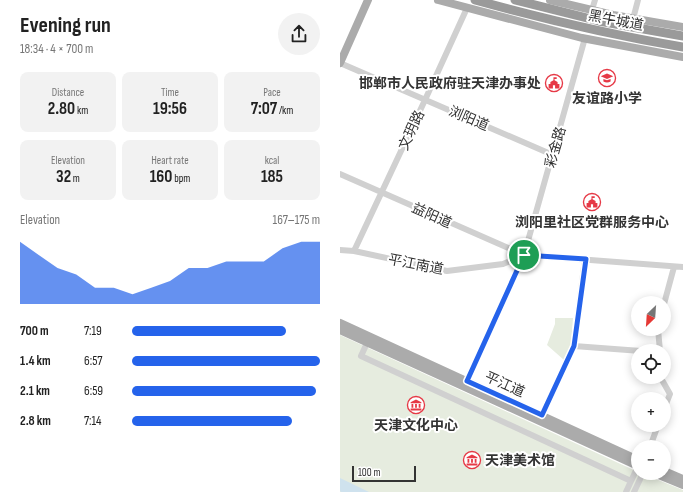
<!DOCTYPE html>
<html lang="en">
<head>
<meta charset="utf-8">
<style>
	body { margin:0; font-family:"Sofia Sans Condensed","Noto Sans SC",sans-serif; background:#f2f2f2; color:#222; height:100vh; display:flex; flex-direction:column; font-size:15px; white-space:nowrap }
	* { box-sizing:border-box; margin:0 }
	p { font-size:13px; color:#767676 }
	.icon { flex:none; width:22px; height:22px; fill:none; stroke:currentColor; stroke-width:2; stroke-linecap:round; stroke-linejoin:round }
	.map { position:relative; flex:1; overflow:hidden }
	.side { display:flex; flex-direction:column; background:#fff; width:340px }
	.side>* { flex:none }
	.needle { width:26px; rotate:205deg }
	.buttons { position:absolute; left:291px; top:296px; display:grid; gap:8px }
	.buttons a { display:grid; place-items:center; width:40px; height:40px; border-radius:50%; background:#fff; box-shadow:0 2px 10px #0003; font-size:20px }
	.scale { position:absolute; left:12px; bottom:10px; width:64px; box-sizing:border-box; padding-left:4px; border:2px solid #333; border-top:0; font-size:11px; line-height:14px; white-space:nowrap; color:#333; -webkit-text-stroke:3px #fff; paint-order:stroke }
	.pin { position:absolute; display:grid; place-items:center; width:34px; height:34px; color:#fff; margin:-17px; border:2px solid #fff; border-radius:50%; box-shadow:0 1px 4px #0007 }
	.round { display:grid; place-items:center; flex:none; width:42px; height:42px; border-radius:21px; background:#f2f2f2 }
	.head { display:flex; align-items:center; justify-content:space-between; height:68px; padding:0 20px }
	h1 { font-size:22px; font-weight:700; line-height:30px }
	.figures { display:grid; grid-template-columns:repeat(3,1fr); gap:6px; height:68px; padding:4px 20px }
	.figures div { display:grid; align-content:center; border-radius:8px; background:#f2f2f2; text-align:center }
	.figures b { font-size:17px; font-weight:700 }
	.figures small { font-size:11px; font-weight:400 }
	.figures p { font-size:11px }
	.chart { height:112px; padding:8px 20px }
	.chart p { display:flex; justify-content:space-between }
	.chart svg { width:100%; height:72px; margin-top:4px; fill:#2563eb; opacity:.7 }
	ul { padding:0 20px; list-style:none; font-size:13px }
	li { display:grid; grid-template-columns:64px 48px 1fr; align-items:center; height:30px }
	li i { height:10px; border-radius:5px; background:#2563eb }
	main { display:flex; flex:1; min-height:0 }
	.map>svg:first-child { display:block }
	.green { fill:#e6ecdf }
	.water { fill:#cfe2ee }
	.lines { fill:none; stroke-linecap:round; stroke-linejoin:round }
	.minor { stroke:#d0d0d0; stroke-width:6 }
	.major { stroke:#ababab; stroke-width:8 }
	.highway { stroke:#9a9a9a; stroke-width:9 }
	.route-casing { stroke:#fff; stroke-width:8 }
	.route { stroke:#2563eb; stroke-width:5 }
	.labels { text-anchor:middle; stroke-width:4; stroke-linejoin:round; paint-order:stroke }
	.street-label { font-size:14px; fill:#333; stroke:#fff }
	.poi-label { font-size:14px; font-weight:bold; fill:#333; stroke:#fff }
</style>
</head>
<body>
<main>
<section class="side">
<div class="head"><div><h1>Evening run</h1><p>18:34 · 4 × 700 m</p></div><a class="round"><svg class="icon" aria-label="share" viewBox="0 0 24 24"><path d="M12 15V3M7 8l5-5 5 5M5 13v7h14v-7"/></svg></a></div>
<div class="figures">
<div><p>Distance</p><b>2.80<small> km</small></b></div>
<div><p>Time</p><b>19:56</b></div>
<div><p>Pace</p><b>7:07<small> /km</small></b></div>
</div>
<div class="figures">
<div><p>Elevation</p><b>32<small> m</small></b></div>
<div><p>Heart rate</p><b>160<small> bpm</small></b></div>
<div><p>kcal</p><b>185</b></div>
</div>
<div class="chart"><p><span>Elevation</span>167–175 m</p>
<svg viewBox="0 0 160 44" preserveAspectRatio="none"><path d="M0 44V6L10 14L20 22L30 26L40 34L50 34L60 38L70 34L80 30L90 22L100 22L110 18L120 18L130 18L140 10L150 6L160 6V44z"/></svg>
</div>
<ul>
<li><b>700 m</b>7:19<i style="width:82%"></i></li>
<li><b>1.4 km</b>6:57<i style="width:100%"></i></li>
<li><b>2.1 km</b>6:59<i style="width:98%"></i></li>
<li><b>2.8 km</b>7:14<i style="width:85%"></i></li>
</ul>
</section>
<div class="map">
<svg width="343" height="492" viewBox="0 0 343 492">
	<rect width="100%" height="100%" fill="#fff"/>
	<path class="green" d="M 215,318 L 233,318 L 231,345 L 224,360 L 207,345 L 215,324 Z
		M 0,335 L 298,472 L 298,473 L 301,473 L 343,490 L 343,492 L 0,492 Z"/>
	<path class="water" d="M 0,478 L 29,492 L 1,492 L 0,491 Z"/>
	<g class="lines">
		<path class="minor" d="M 252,10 L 255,0
			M 293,19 L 298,0
			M 0,63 L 213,155
			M 0,174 L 184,255
			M 0,250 L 14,251 L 107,271 L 163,264 L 184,255 L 343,267
			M 14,251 L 85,100 L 127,8
			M 324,304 L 334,267
			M 318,329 L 320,351
			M 27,343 L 21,356 L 291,481
			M 234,346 L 301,351
			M 322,377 L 322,380 L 330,394 L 324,409
			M 127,381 L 184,255 L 245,38
			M 202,415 L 234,346 L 245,259
			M 310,447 L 318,425
			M 286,492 L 298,466
			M 294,492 L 303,473"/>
		<path class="major" d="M 98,0 L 242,38 L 343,57
			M 210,0 L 273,15 L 343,27
			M 0,63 L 28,0
			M 0,323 L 298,460
			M 0,330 L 298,466
			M 324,471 L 343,479
			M 314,473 L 343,485"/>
		<path class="highway" d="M 135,0 C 204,19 272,35 343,47
			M 175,0 L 259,21 L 343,36"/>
	</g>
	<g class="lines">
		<g class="route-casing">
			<path id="route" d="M 184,255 L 246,259 L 234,346 L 202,415 L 127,381 Z"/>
		</g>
		<use href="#route" class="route"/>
	</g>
	<defs>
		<g id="school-ring" transform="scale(0.9)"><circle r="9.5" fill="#fff" stroke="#e63946" stroke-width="1.5"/><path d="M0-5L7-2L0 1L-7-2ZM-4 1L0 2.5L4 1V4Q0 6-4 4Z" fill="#e63946"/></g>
		<g id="civic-ring" transform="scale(0.9)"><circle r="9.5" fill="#fff" stroke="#e63946" stroke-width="1.5"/><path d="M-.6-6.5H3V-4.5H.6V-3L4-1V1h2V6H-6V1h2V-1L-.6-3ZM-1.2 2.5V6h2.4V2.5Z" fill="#e63946"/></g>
		<g id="museum-ring" transform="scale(0.9)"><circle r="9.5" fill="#fff" stroke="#e63946" stroke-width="1.5"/><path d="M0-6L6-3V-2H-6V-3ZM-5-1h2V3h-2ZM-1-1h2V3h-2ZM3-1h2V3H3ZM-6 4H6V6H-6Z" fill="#e63946"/></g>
	</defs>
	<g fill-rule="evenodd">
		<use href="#school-ring" x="267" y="78"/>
		<use href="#civic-ring" x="214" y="83"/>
		<use href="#civic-ring" x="252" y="202"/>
		<use href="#museum-ring" x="76" y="405"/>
		<use href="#museum-ring" x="132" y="460"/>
	</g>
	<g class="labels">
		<g class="street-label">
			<text transform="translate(276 20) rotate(11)" y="5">黑牛城道</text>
			<text transform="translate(129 118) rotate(23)" y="5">浏阳道</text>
			<text transform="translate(71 130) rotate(-65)" y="5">文玥路</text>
			<text transform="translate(215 147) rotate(-74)" y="5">彩金路</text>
			<text transform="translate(92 215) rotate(24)" y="5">益阳道</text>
			<text transform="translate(76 264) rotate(11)" y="5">平江南道</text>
			<text transform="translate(165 384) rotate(24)" y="5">平江道</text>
		</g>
		<g class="poi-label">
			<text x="201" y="88" text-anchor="end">邯郸市人民政府驻天津办事处</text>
			<text x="267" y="103">友谊路小学</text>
			<text x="252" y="227">浏阳里社区党群服务中心</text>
			<text x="76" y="430">天津文化中心</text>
			<text x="145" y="465" text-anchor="start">天津美术馆</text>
		</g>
	</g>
</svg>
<div class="buttons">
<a><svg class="needle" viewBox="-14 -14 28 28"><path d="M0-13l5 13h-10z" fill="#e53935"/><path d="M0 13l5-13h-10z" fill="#767676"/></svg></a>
<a><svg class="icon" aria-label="locate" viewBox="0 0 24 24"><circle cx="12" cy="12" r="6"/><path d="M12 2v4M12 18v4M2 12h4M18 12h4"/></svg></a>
<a>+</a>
<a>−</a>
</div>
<div class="scale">100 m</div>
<div class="pin" style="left:184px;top:255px;background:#1e9e55"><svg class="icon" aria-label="arrive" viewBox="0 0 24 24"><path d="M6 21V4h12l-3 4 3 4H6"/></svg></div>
</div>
</main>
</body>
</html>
